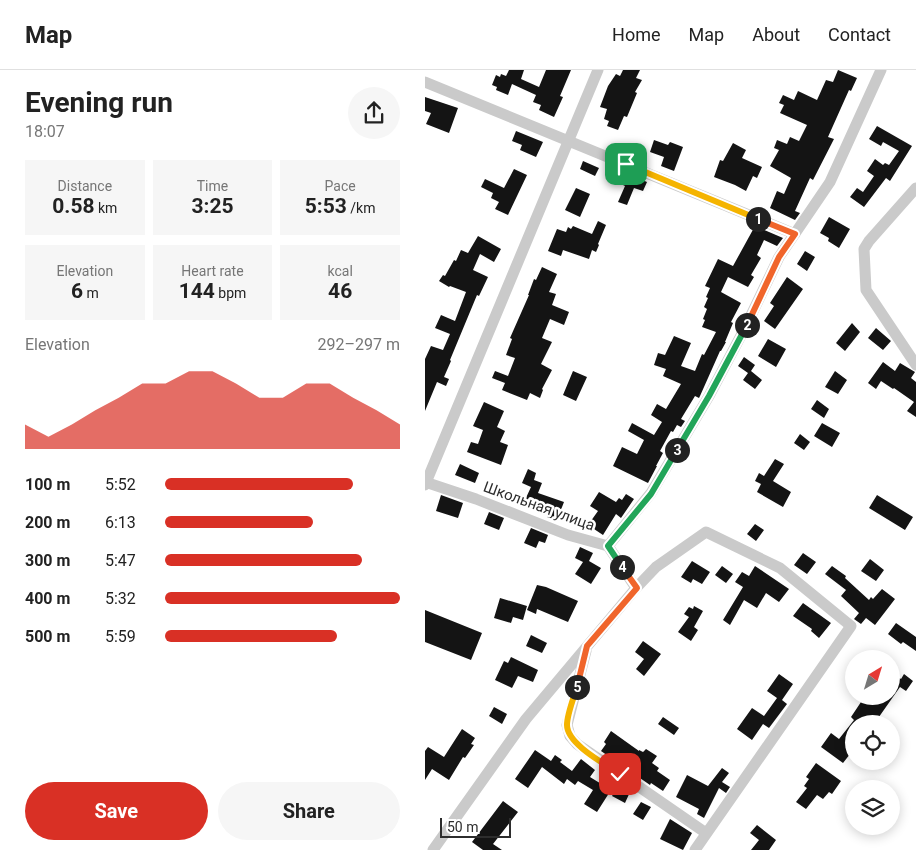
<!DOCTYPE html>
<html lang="en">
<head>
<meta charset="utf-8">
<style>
	body { margin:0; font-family:Roboto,sans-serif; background:#f6f6f6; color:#222; height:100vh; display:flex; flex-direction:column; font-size:19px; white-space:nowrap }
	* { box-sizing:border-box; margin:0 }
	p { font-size:16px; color:#767676 }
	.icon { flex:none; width:28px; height:28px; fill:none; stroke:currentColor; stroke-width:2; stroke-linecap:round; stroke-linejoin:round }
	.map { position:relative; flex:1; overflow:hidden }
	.panel { display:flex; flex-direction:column; background:#fff; width:425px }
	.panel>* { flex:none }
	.needle { width:32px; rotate:38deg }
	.fabs { position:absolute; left:420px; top:580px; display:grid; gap:10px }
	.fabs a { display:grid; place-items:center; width:55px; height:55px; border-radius:50%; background:#fff; box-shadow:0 2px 12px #0003; font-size:25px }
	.scale { position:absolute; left:15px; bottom:12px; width:71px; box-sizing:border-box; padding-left:5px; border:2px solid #2d2d2d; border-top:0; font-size:14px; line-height:18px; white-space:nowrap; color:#2d2d2d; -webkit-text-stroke:4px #fff; paint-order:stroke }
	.pin { position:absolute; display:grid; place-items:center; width:42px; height:42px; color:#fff; margin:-21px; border-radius:10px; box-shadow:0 2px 8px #0006 }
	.km { position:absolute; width:25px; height:25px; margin:-12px; border-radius:50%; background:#222; color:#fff; font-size:14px; line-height:25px; text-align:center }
	.round { display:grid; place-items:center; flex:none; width:52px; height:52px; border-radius:26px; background:#f6f6f6 }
	.summary { display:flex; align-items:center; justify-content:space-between; height:85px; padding:0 25px }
	h1 { font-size:28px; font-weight:700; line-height:38px }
	.stats { display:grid; grid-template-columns:repeat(3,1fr); gap:8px; height:85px; padding:5px 25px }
	.stats div { display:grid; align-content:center; border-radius:0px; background:#f6f6f6; text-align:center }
	.stats b { font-size:21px; font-weight:700 }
	.stats small { font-size:14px; font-weight:400 }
	.stats p { font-size:14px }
	.chart { height:140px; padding:10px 25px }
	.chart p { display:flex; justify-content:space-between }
	.chart svg { width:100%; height:90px; margin-top:5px; fill:#d93025; opacity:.7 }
	.primary-button { display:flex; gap:10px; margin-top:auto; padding:10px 25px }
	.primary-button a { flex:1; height:58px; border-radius:30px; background:#d93025; color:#fff; font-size:20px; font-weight:700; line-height:58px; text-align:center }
	.primary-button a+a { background:#f6f6f6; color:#222 }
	ul { padding:0 25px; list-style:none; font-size:16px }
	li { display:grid; grid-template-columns:80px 60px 1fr; align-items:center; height:38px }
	li i { height:12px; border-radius:6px; background:#d93025 }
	header { display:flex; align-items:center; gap:30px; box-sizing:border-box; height:70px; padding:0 25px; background:#fff; border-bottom:1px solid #e0e0e0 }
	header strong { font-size:24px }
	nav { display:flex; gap:28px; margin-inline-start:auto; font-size:18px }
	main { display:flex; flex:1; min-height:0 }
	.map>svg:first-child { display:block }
	.building { fill:#141414 }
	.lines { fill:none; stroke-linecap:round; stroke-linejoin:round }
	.street { stroke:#cacaca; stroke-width:11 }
	.split-1-casing { stroke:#fff; stroke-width:10 }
	.split-2-casing { stroke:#fff; stroke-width:10 }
	.split-3-casing { stroke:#fff; stroke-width:10 }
	.split-4-casing { stroke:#fff; stroke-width:10 }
	.split-5-casing { stroke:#fff; stroke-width:10 }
	.split-6-casing { stroke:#fff; stroke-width:10 }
	.split-1 { stroke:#f5b400; stroke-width:6 }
	.split-2 { stroke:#f0652b; stroke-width:6 }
	.split-3 { stroke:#22a559; stroke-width:6 }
	.split-4 { stroke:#22a559; stroke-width:6 }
	.split-5 { stroke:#f0652b; stroke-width:6 }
	.split-6 { stroke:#f5b400; stroke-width:6 }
	.labels { text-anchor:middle; stroke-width:5; stroke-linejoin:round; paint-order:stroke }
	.street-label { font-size:15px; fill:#2d2d2d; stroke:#fff }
</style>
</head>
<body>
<header>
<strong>Map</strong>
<nav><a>Home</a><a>Map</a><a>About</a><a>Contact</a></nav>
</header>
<main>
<section class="panel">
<div class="summary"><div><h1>Evening run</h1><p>18:07</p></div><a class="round"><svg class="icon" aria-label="share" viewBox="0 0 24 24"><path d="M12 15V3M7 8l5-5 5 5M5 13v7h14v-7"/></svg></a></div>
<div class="stats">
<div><p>Distance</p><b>0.58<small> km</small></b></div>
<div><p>Time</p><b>3:25</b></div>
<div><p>Pace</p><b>5:53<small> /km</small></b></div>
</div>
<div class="stats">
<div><p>Elevation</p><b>6<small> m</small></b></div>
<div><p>Heart rate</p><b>144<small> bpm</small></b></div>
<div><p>kcal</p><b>46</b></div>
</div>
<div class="chart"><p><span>Elevation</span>292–297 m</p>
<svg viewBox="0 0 160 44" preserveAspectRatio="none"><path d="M0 44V32L10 38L20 32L30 25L40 19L50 12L60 12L70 6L80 6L90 12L100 19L110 19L120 12L130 12L140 19L150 25L160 32V44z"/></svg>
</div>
<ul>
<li><b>100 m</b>5:52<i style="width:80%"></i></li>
<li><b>200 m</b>6:13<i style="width:63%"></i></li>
<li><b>300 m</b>5:47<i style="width:84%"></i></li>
<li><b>400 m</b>5:32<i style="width:100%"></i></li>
<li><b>500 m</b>5:59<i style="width:73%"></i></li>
</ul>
<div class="primary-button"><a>Save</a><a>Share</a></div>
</section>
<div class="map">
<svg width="491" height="780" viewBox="0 0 491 780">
	<rect width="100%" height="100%" fill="#fff"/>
	<path class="building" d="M 84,0 L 99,0 L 96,9 L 114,17 L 121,0 L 146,0 L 135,26 L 138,27 L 129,47 L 114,40 L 116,35 L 108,32 L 111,25 L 87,14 L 83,25 L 71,20 L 72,17 L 67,15 L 71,5 L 75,7 L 76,4 L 81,6 Z
		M 198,0 L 215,0 L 211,8 L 217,10 L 210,22 L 212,23 L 202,47 L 199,46 L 193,60 L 182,56 L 184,51 L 179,49 L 182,39 L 175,37 L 183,16 L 191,4 L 195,6 Z
		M 413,0 L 432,8 L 426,21 L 424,20 L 403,67 L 409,69 L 388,110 L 385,108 L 370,141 L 375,143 L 370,150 L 345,138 L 352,121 L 359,124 L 366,108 L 345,96 L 354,80 L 349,78 L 352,70 L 362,74 L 365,67 L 374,71 L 382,55 L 355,43 L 359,35 L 354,33 L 358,25 L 369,30 L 373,21 L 392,30 L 401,10 L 408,12 Z
		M 0,27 L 33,38 L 24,63 L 1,54 L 6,43 L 0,41 Z
		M 452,56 L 487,76 L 465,111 L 461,108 L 439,137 L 425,127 L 432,118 L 438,122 L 449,106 L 442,101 L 450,89 L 458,95 L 460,93 L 464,95 L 474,81 L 458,72 L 456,76 L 444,69 Z
		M 91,61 L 118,72 L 111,87 L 95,80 L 97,75 L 87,71 Z
		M 229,70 L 243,75 L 245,72 L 258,77 L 249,101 L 236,96 L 239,87 L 225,82 Z
		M 308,73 L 321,80 L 317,88 L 337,97 L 332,108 L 328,106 L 321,121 L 310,115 L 289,107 L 295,90 L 298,91 Z
		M 158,91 L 174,98 L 170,106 L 155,99 Z
		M 89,99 L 102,105 L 83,145 L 70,139 L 74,132 L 66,128 L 68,123 L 56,117 L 60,109 L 79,118 Z
		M 201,103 L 222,112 L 218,121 L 209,118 L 202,135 L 193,132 L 200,116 L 196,114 Z
		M 151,118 L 165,124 L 155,147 L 140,140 Z
		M 404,147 L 425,159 L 414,178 L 403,171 L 404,168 L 395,163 Z
		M 173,151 L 181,155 L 173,174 L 174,175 L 171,182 L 167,180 L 164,189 L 138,180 L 136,186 L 123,181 L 132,159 L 141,162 L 143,157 L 146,159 L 148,156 L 167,164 Z
		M 330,156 L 358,168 L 352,176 L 339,170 L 332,185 L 336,188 L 326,205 L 329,207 L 323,217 L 303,207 L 296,222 L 316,233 L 306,252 L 308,253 L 300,272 L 301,272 L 296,281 L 295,281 L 275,326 L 274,328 L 270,326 L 256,349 L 260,351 L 256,357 L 252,355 L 248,362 L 246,361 L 235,381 L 238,383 L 231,396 L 232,396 L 223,413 L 188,396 L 197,377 L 212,384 L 219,370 L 203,361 L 207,353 L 229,365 L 237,352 L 226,345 L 232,334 L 241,339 L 256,314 L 238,306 L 241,299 L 229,295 L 233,283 L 240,285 L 249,266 L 266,273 L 256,296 L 270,301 L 277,284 L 279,285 L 291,262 L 277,257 L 280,250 L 278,249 L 282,239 L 279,237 L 283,228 L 281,227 L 285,218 L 280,216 L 293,189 L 308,196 Z
		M 53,166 L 76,179 L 69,192 L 55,184 L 48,200 L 63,207 L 54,226 L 52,225 L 25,290 L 26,291 L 19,307 L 24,309 L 21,316 L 12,312 L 0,341 L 0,289 L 6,276 L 18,280 L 25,264 L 10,258 L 16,245 L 30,251 L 41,222 L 25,216 L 24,217 L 14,211 L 18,205 L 20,206 L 29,190 L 31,191 L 36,180 L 43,183 Z
		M 380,181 L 390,187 L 382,201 L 372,194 Z
		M 117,197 L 132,204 L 124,222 L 131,224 L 127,235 L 144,242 L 139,255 L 125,249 L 117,268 L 127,272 L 116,294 L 127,300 L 117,319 L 118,320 L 115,328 L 105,323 L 102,330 L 77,320 L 80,313 L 67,308 L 70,301 L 83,306 L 90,288 L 81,285 L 87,269 L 85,268 L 104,225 L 103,225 L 109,209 L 111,210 Z
		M 362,207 L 378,219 L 350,259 L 339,251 L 349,236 L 345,233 Z
		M 427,253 L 435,262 L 420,281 L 411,273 Z
		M 451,258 L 466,271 L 458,280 L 443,268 Z
		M 343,269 L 361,279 L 351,297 L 333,286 Z
		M 319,287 L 330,295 L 326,301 L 337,310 L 330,319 L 318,310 L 323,303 L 313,296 Z
		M 458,292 L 470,301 L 475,293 L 490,302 L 486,308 L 491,312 L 491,347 L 482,341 L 489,332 L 469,318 L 468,319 L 456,311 L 451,319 L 443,313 Z
		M 148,301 L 162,307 L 151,331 L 138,325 Z
		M 410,301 L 422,310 L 413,324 L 400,317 Z
		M 392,330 L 404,339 L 399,348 L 386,339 Z
		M 59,332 L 79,341 L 72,357 L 80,361 L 75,372 L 83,375 L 76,395 L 42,382 L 46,372 L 53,374 L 58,360 L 48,356 Z
		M 397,353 L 415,363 L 407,377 L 389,366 Z
		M 375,364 L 385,372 L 379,380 L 369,373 Z
		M 350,389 L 359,394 L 348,411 L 366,422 L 358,437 L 332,422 L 336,414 L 330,411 L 334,403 L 339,406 Z
		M 35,394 L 54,403 L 50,413 L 30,405 Z
		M 103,399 L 111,403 L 109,410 L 117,413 L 113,423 L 139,432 L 132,450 L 122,447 L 126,437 L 110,431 L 109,434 L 100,430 L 106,417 L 97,413 Z
		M 174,422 L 191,432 L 194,428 L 197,430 L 201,424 L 209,429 L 196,448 L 191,444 L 178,465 L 163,455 L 173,441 L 165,436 Z
		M 16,425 L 38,433 L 33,448 L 11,441 Z
		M 452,425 L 488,447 L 480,460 L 444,438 Z
		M 64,442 L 79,448 L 74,460 L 59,454 Z
		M 330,454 L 339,460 L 331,471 L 322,464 Z
		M 106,458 L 123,465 L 120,473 L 114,471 L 111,478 L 99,473 Z
		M 155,477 L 168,483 L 164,491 L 176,498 L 166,514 L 150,504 L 158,492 L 150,488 Z
		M 378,483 L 391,492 L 382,504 L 369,495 Z
		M 445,489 L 459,500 L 451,511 L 436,501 Z
		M 267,491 L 285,502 L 277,514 L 268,509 L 266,513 L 256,507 Z
		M 297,496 L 308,504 L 301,513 L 290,505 Z
		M 330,496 L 364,519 L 354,532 L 341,523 L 332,538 L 319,530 L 305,555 L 298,550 L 318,517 L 310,512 L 317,502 L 324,506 Z
		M 407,496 L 421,506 L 420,508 L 444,530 L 446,527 L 448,529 L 457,519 L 470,529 L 450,555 L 441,548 L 436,554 L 429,549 L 434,543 L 416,526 L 421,520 L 400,504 Z
		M 112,515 L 121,517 L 153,531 L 143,552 L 112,539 L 111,544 L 102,540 Z
		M 75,528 L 102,536 L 98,550 L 88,547 L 86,553 L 69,548 Z
		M 378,533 L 406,553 L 394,568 L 386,561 L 387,559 L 368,546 Z
		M 269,536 L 278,541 L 269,557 L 273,560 L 266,571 L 253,562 L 264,547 L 259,544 L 264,537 L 268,539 Z
		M 0,540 L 57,563 L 46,590 L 0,572 Z
		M 471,553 L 491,567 L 491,581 L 478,572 L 476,574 L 463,564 Z
		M 106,565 L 122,573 L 117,583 L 101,576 Z
		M 218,571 L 236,584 L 219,606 L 211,599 L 219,589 L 210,582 Z
		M 86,587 L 113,600 L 108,612 L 93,606 L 87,618 L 70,610 L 79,591 L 83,593 Z
		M 466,602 L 476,609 L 479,604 L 488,611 L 481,621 L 475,617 L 449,654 L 429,654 L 429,679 L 418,693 L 396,677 L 406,663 L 414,669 L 429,650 L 426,647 L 440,626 L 466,626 Z
		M 354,604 L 368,614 L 357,630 L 362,634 L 344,658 L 338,654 L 327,670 L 312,659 L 327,638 L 339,646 L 352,628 L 342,621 Z
		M 69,637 L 82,644 L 77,654 L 64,646 Z
		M 238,647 L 254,658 L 249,665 L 233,654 Z
		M 37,659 L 50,668 L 46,674 L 49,675 L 40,688 L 38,687 L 24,710 L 7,699 L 0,710 L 0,681 L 3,677 L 19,687 Z
		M 186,661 L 214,681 L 214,680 L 218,682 L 221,679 L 232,686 L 227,693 L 234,698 L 232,701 L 245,710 L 238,721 L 226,713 L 225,715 L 176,681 L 181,674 L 179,672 Z
		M 110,680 L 126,691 L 130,685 L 137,690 L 135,692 L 147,701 L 156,689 L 170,700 L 165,707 L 186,720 L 172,742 L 159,734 L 168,720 L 153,711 L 150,715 L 142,709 L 139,714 L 117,697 L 103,718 L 90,709 Z
		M 391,693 L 416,711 L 407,724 L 404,722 L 398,729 L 392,725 L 381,739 L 371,732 L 382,718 L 379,716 L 384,709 L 381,707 Z
		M 297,698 L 304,703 L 297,712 L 305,717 L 301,723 L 294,718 L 279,748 L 272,744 L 274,739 L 251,727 L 262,705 L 283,716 Z
		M 193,716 L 205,722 L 200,733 L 187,726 Z
		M 78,731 L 93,742 L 68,774 L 77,780 L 58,780 L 47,772 Z
		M 216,732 L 226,737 L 218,750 L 208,744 Z
		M 245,749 L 267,763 L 258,780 L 235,769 Z
		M 332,755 L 351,770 L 344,780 L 326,780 L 334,770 L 325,763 Z"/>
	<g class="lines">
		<path class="street" d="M 0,12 L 370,164
			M 491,118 L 444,171 L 439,179 L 441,220 L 491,295
			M 0,412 L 51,429 L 143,465 L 183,476
			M 0,415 L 173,0
			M 183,476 L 226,423 L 284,326 L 320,258 L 354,187 L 405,112 L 456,0
			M 183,476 L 211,518
			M 161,581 L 142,655 L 145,666 L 152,674 L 281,763
			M 8,780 L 101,649 L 211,518 L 231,497 L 281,462 L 355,498 L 426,556 L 270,780"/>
	</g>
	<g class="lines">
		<g class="split-1-casing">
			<path id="split-1" d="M 201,94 L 333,149"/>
		</g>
		<g class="split-2-casing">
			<path id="split-2" d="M 322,255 L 354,187 L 370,164 L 333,149"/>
		</g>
		<g class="split-3-casing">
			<path id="split-3" d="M 252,380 L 284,326 L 322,255"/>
		</g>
		<g class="split-4-casing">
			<path id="split-4" d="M 197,497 L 183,476 L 226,424 L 252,380"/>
		</g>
		<g class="split-5-casing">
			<path id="split-5" d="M 152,617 L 162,576 L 212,518 L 197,497"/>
		</g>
		<g class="split-6-casing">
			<path id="split-6" d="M 152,617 C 149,627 142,644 142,655 C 142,674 180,694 195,704"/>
		</g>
		<use href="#split-1" class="split-1"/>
		<use href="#split-2" class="split-2"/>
		<use href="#split-3" class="split-3"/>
		<use href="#split-4" class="split-4"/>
		<use href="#split-5" class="split-5"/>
		<use href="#split-6" class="split-6"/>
	</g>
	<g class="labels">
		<g class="street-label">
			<text transform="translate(114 436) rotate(20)" y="5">Школьная улица</text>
		</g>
	</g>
</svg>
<div class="fabs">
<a><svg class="needle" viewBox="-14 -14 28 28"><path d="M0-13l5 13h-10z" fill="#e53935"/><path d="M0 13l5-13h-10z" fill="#767676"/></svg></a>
<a><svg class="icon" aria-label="locate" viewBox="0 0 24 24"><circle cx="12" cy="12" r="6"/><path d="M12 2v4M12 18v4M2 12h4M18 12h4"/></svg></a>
<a><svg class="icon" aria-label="layers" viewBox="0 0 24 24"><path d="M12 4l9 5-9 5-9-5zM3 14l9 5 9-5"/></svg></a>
</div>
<div class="scale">50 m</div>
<div class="pin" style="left:201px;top:94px;background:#1e9e55"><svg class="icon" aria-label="arrive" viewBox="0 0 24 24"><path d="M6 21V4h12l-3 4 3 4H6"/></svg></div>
<div class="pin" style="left:195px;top:704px;background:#d93025"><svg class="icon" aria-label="check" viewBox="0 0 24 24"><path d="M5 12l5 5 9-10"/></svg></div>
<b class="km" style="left:333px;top:149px">1</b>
<b class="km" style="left:322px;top:255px">2</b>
<b class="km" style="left:252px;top:380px">3</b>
<b class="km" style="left:197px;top:497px">4</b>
<b class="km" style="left:152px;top:617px">5</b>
</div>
</main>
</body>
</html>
